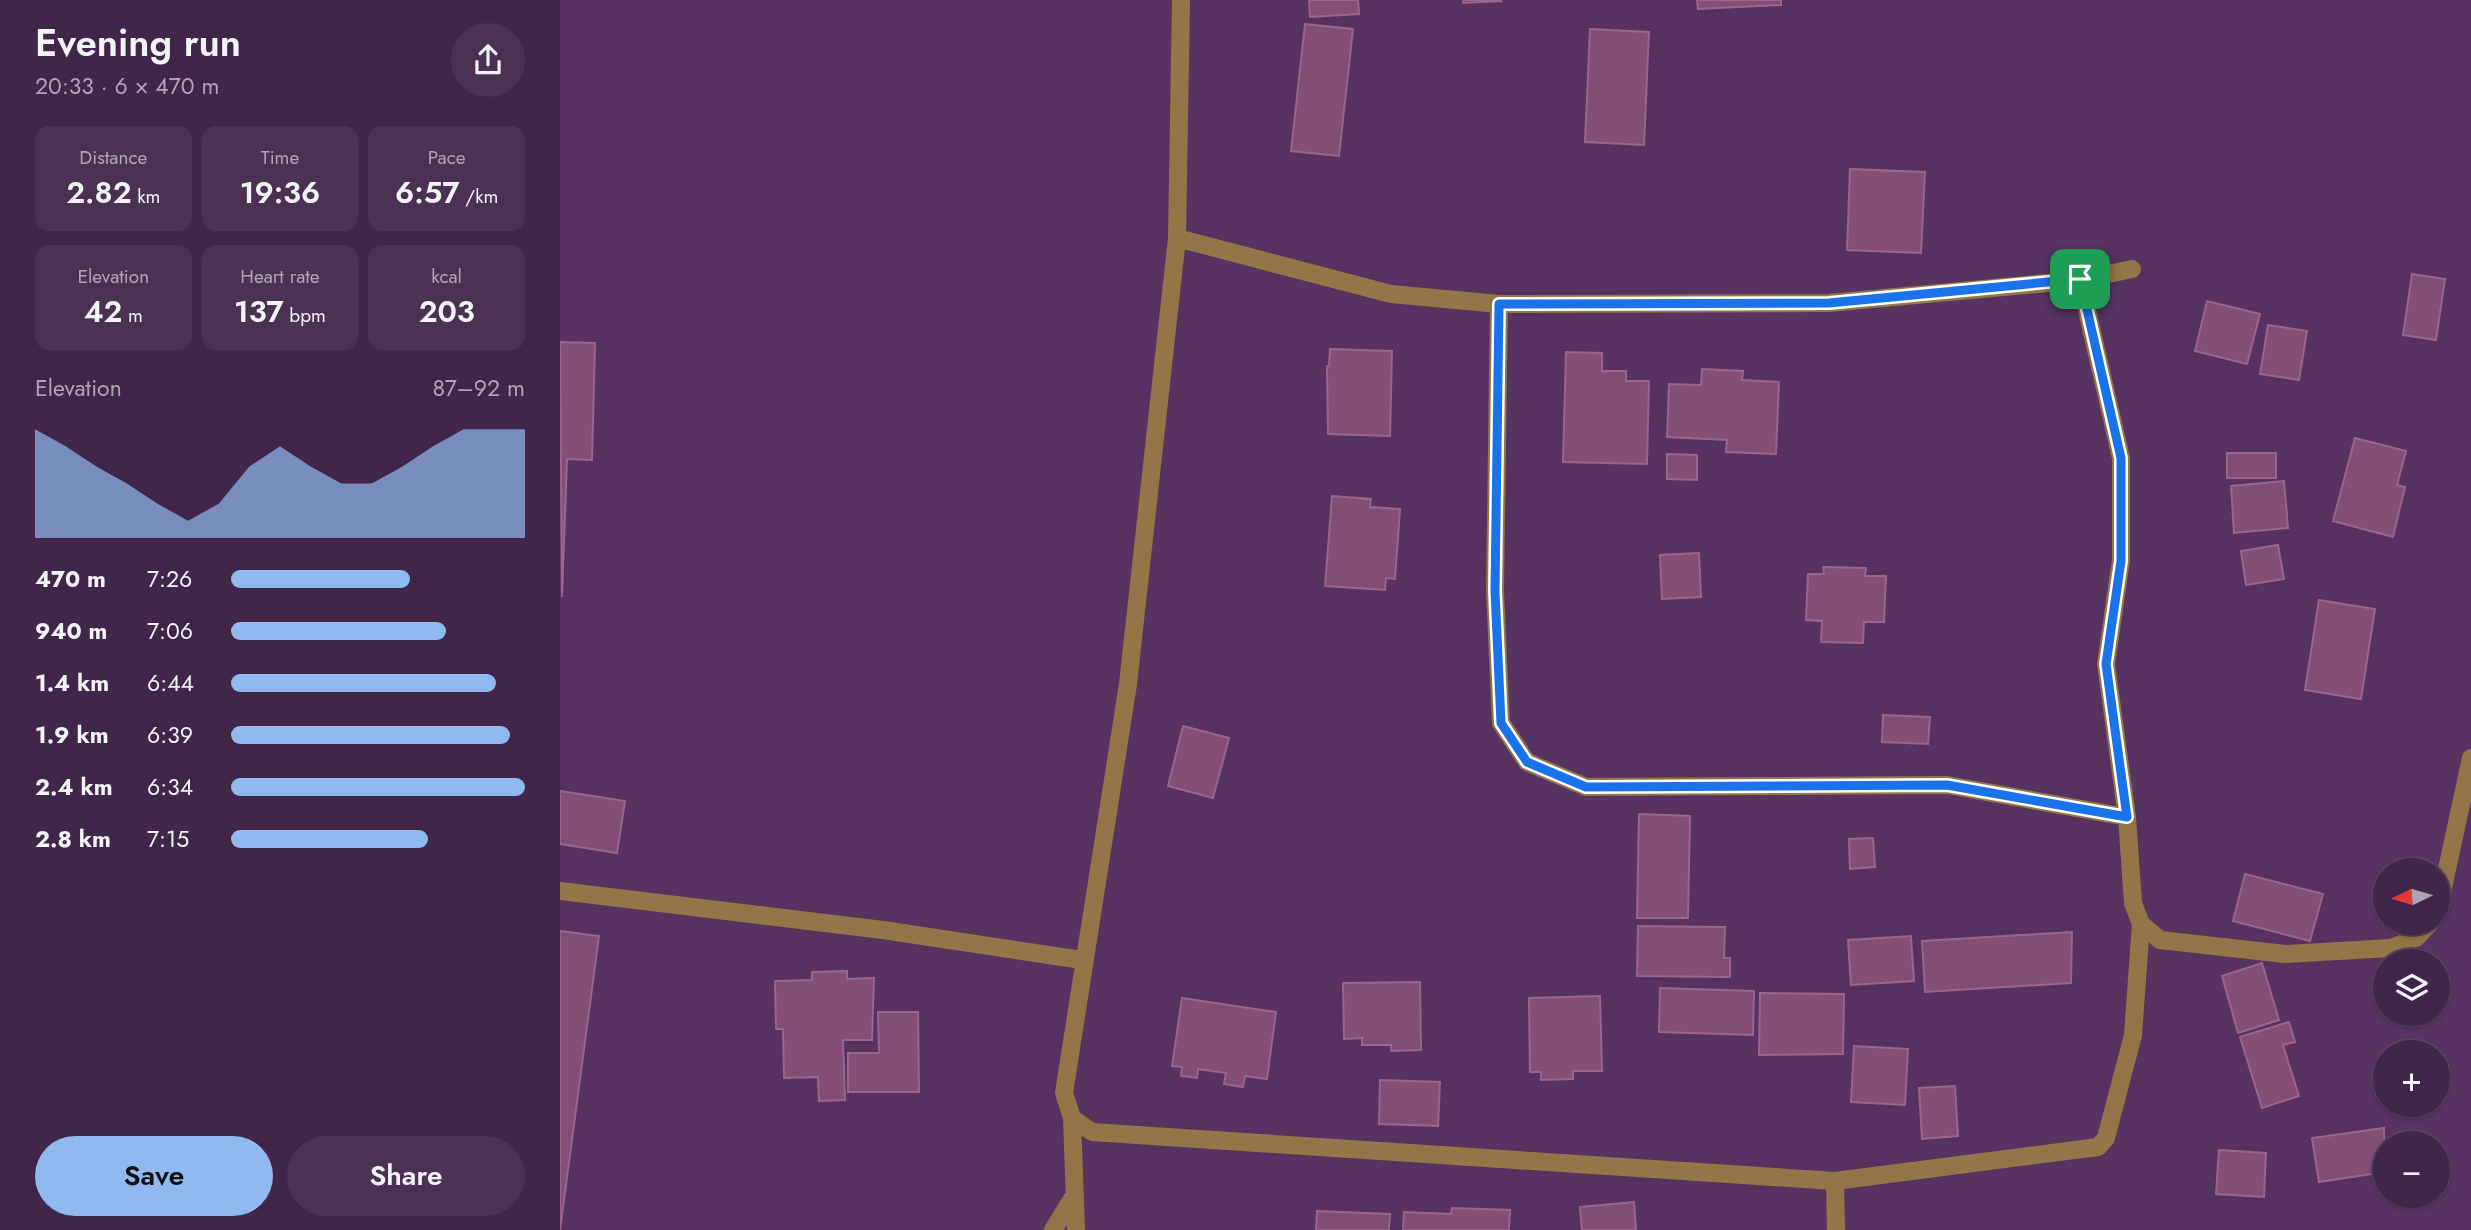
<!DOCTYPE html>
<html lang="en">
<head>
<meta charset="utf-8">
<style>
	body { margin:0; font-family:Jost,sans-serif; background:#4b3253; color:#f1f3f6; height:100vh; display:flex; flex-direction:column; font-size:26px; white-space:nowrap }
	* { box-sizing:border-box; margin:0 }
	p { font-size:23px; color:#aea5b4 }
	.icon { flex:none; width:38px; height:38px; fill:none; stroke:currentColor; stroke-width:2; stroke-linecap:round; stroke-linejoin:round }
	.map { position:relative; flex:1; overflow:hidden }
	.side { display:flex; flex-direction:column; background:#402649; width:560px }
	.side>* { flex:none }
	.needle { width:46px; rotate:265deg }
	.controls { position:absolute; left:1813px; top:858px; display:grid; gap:14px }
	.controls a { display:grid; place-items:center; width:77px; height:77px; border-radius:50%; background:#402649; box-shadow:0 2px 5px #0004,0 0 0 2px #594361; font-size:35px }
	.pin { position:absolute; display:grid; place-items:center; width:60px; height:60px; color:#fff; margin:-30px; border-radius:14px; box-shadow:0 4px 10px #0006 }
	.round { display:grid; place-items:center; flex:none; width:74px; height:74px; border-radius:37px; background:#4b3253 }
	.summary { display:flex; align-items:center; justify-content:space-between; height:119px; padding:0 35px }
	h1 { font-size:38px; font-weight:600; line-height:52px }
	.metrics { display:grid; grid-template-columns:repeat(3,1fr); gap:10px; height:119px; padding:7px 35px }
	.metrics div { display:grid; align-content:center; border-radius:14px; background:#4b3253; text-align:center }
	.metrics b { font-size:30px; font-weight:600 }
	.metrics small { font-size:19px; font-weight:400 }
	.metrics p { font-size:19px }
	.chart { height:196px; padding:14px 35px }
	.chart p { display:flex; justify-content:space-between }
	.chart svg { width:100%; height:126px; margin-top:7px; fill:#90b9f0; opacity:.7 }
	.cta { display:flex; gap:14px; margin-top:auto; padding:14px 35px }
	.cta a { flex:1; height:80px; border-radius:42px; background:#90b9f0; color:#111; font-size:28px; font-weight:600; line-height:80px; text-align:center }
	.cta a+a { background:#4b3253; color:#f1f3f6 }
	ul { padding:0 35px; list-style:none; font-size:23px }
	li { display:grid; grid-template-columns:112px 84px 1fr; align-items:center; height:52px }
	li i { height:18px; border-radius:9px; background:#90b9f0 }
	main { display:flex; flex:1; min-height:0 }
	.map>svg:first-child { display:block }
	.building { fill:#824e74; stroke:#9a658b; stroke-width:2 }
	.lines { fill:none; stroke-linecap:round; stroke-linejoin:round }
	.minor { stroke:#937648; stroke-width:18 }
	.route-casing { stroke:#fff; stroke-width:14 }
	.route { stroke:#1a73e8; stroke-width:9 }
</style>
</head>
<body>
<main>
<section class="side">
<div class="summary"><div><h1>Evening run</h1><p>20:33 · 6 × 470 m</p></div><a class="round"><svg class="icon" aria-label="share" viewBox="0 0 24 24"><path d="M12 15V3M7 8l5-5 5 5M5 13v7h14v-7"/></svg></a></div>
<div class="metrics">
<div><p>Distance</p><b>2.82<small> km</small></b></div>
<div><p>Time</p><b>19:36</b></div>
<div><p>Pace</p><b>6:57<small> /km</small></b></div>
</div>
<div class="metrics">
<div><p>Elevation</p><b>42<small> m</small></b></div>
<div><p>Heart rate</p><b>137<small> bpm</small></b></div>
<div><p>kcal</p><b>203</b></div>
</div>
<div class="chart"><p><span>Elevation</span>87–92 m</p>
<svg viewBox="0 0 160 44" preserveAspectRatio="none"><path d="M0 44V6L10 12L20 19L30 25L40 32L50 38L60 32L70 19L80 12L90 19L100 25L110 25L120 19L130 12L140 6L150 6L160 6V44z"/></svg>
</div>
<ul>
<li><b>470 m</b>7:26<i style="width:61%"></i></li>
<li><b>940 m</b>7:06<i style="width:73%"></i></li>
<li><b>1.4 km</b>6:44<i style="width:90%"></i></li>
<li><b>1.9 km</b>6:39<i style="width:95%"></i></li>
<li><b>2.4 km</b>6:34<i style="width:100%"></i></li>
<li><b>2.8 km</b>7:15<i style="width:67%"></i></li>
</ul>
<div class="cta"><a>Save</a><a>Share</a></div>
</section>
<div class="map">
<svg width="1911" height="1230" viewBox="0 0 1911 1230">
	<rect width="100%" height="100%" fill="#563361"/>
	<path class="building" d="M 749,0 L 798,0 L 799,14 L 750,17 Z
		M 903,0 L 940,0 L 941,1 L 903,3 Z
		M 1137,0 L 1221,0 L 1221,5 L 1138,9 Z
		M 745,24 L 793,29 L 779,156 L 731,151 Z
		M 1030,29 L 1089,32 L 1084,145 L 1025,142 Z
		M 1290,169 L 1365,172 L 1361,253 L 1287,250 Z
		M 1852,274 L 1885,279 L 1876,340 L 1843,335 Z
		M 1647,301 L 1700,314 L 1687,364 L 1635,351 Z
		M 1708,325 L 1747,331 L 1739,380 L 1700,374 Z
		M 0,342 L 35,343 L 32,460 L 7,459 L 2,597 Z
		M 770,349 L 832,351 L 830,436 L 768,434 L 767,366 L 769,366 Z
		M 1006,352 L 1042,353 L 1042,371 L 1066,371 L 1066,381 L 1089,381 L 1087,464 L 1003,462 Z
		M 1142,369 L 1183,371 L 1182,380 L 1219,382 L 1216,454 L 1166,452 L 1167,440 L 1107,437 L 1109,384 L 1141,385 Z
		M 1795,438 L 1846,451 L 1837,485 L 1845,487 L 1833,537 L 1773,521 Z
		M 1667,453 L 1716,453 L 1716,478 L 1667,478 Z
		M 1107,454 L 1137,455 L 1137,480 L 1107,479 Z
		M 1724,481 L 1728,528 L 1674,533 L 1671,486 Z
		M 772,496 L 811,499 L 810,507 L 840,509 L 835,579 L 826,578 L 825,590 L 765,586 Z
		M 1718,545 L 1724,579 L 1686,585 L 1681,551 Z
		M 1139,553 L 1141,597 L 1102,599 L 1100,555 Z
		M 1263,567 L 1306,568 L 1305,576 L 1326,576 L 1324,622 L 1304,622 L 1303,643 L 1261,642 L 1262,621 L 1246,620 L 1248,574 L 1264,574 Z
		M 1759,600 L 1815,609 L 1801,699 L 1745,690 Z
		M 1323,715 L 1370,717 L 1368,744 L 1322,742 Z
		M 623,726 L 669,738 L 653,798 L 608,786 Z
		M 0,791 L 65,801 L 57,853 L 0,844 Z
		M 1079,814 L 1130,816 L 1128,918 L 1077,918 Z
		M 1313,838 L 1315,867 L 1290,869 L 1289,839 Z
		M 1685,874 L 1763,894 L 1750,941 L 1673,921 Z
		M 1078,926 L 1165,927 L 1164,958 L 1170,958 L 1170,977 L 1077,976 Z
		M 0,931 L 39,936 L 0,1230 Z
		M 1512,932 L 1511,983 L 1365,992 L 1362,941 Z
		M 1351,936 L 1354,981 L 1291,985 L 1288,940 Z
		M 1702,963 L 1719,1020 L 1678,1033 L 1662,976 Z
		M 287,971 L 287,979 L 314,978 L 312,1040 L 283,1040 L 285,1100 L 259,1101 L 258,1077 L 224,1078 L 223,1029 L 216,1029 L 215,981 L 252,980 L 252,972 Z
		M 860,982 L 861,1050 L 831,1051 L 831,1045 L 802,1045 L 802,1038 L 784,1039 L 783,983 Z
		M 1100,988 L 1194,991 L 1193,1035 L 1099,1032 Z
		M 1200,993 L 1284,994 L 1283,1054 L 1199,1055 Z
		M 1040,996 L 1042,1071 L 1013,1071 L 1013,1079 L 981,1080 L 981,1072 L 970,1072 L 969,998 Z
		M 622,998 L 716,1012 L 707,1079 L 685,1076 L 683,1087 L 664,1084 L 666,1073 L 638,1069 L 637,1078 L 621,1076 L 622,1067 L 612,1066 Z
		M 318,1012 L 358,1012 L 359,1092 L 288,1092 L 288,1053 L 319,1053 Z
		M 1729,1022 L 1735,1042 L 1723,1045 L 1739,1096 L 1702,1108 L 1680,1037 Z
		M 1294,1046 L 1348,1049 L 1345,1105 L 1291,1102 Z
		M 820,1080 L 880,1082 L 878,1126 L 819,1124 Z
		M 1395,1086 L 1398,1136 L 1362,1139 L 1359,1088 Z
		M 1824,1128 L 1825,1172 L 1759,1182 L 1752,1138 Z
		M 1659,1150 L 1706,1153 L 1704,1197 L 1656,1194 Z
		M 1074,1202 L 1076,1230 L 1022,1230 L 1020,1207 Z
		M 892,1208 L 950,1210 L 949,1230 L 843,1230 L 844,1212 L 891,1214 Z
		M 757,1211 L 830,1214 L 829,1230 L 756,1230 Z"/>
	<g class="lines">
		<path class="minor" d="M 621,0 L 617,238 L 568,684 L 504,1093 L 512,1118 L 532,1132 L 1275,1181 L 1538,1147 L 1546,1138 L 1573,1035 L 1581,924
			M 617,238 L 831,294 L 939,304 L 1269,303 L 1520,280 L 1572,269
			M 1520,280 L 1561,458 L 1561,560 L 1546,664 L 1567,817 L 1573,903 L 1581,924 L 1600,940 L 1725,954 L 1831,948 L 1856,938 L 1871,922
			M 939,304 L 935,591 L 941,723 L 967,762 L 1026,787 L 1387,785 L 1567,817
			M 0,891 L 323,930 L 522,960
			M 1878,911 L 1911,758
			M 512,1118 L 516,1230
			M 1275,1181 L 1276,1230
			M 493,1230 L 512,1199"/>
	</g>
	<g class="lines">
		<g class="route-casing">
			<path id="route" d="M 1520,279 L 1561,458 L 1561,561 L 1546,664 L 1567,817 L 1387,785 L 1026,787 L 967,762 L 941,723 L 935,591 L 939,304 L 1269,303 Z"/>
		</g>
		<use href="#route" class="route"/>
	</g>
</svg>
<div class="controls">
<a><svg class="needle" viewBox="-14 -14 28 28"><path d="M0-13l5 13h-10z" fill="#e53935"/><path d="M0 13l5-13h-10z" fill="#aea5b4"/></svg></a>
<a><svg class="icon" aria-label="layers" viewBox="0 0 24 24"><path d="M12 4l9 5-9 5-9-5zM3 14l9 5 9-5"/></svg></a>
<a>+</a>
<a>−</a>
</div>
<div class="pin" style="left:1520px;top:279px;background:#1e9e55"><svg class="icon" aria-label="arrive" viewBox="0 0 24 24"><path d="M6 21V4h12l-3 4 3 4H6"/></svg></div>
</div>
</main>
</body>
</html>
